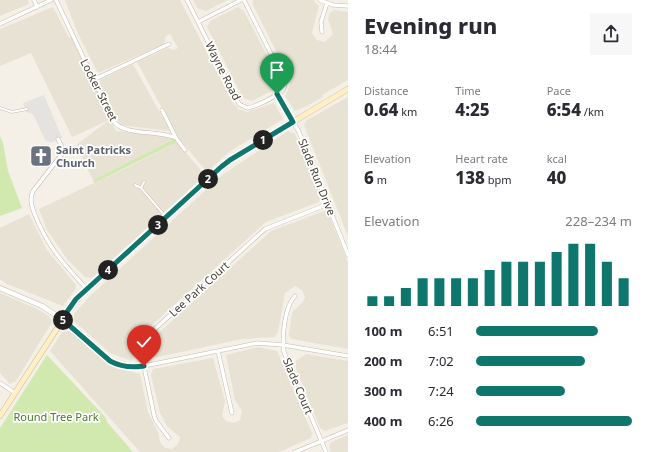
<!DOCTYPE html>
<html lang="en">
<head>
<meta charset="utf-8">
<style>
	body { margin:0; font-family:"Noto Sans",sans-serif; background:#f7f7f7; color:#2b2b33; height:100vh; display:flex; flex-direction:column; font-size:15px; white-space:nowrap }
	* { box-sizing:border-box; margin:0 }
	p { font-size:13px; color:#7c7c81 }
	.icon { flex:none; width:22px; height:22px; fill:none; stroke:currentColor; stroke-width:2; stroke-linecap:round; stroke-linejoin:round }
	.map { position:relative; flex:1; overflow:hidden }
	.side { display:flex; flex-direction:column; background:#fff; width:300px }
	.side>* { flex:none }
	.pin { position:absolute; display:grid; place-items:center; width:34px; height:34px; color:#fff; margin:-41px -17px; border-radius:50% 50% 50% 0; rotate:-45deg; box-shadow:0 0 4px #0007 }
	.pin .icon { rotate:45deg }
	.km { position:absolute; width:20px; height:20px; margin:-10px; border-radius:50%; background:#222; color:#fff; font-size:11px; line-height:20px; text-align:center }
	.round { display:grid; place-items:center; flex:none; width:42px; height:42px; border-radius:0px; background:#f7f7f7 }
	.summary { display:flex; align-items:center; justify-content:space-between; height:68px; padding:0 16px }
	h1 { font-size:22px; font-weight:800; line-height:30px }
	.stats { display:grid; grid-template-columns:repeat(3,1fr); gap:6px; height:68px; padding:4px 16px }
	.stats div { display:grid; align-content:center }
	.stats b { font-size:17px; font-weight:800 }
	.stats small { font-size:11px; font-weight:400 }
	.stats p { font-size:11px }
	.chart { height:112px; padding:8px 16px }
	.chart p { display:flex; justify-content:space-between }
	.chart svg { width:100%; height:72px; margin-top:4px; stroke:#0f766e; stroke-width:6 }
	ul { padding:0 16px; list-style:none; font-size:13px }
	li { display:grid; grid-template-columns:64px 48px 1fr; align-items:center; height:30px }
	li i { height:10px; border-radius:5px; background:#0f766e }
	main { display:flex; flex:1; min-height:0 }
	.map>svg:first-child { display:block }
	.residential { fill:#e8e2d5 }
	.green { fill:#d1e9af }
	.parking { fill:#e5e3df }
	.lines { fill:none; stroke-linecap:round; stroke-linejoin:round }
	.service-casing { stroke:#c3baad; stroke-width:3 }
	.minor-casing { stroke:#c3baad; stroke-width:4.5 }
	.tertiary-casing { stroke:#c3baad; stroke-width:5.5 }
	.secondary-casing { stroke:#d5c296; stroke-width:6 }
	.service { stroke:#fff; stroke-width:2 }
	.minor { stroke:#fff; stroke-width:3.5 }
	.tertiary { stroke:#fff; stroke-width:4.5 }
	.secondary { stroke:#ffefc6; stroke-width:5 }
	.route-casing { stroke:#fff; stroke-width:8 }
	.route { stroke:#0f766e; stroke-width:5 }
	.labels { text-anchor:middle; stroke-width:3.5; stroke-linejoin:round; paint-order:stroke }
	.street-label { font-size:11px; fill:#474036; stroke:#fff }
	.worship-label { font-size:11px; font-weight:bold; fill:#5b616d; stroke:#fff; text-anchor:start }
	.park-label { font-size:11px; fill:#4a7b28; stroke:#fff }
</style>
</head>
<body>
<main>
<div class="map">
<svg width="348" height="452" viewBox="0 0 348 452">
	<rect width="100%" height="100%" fill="#f4f0e7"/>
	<path class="residential" d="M 0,0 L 28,0 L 29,4 L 0,16 Z
		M 65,0 L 180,0 L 232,101 L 238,109 L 247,112 L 274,103 L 283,119 L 229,152 L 207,172 L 177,136 L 137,62 L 168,48 L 174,50 L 178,48 L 170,34 L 166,36 L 164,44 L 98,73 L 78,34 Z
		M 193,0 L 228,0 L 206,11 L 197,8 Z
		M 253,0 L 313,0 L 319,6 L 312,33 L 317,40 L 325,42 L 333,34 L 328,19 L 330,13 L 334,10 L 348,12 L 348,80 L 322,95 L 323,97 L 307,106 L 295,111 L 285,96 L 290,85 L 289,77 L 253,5 Z
		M 53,7 L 69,38 L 71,37 L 116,131 L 173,136 L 174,139 L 93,180 L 76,145 L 109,120 L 72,137 L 31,53 L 0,66 L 0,29 Z
		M 238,7 L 244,11 L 280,81 L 277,88 L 252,101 L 243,98 L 207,27 L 210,21 Z
		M 133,64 L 170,131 L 120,125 L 99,88 L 100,80 Z
		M 348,97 L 348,236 L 304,125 L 307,120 Z
		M 288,131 L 295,134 L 321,196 L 319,202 L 266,222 L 142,334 L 137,343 L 135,357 L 132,361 L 110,353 L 74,321 L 74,314 L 89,297 L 222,175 Z
		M 177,142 L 205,175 L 92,278 L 85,277 L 67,259 L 47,230 L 39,209 L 130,166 Z
		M 324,211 L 329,215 L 348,263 L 348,349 L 291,339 L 289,335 L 292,312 L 302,303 L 305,297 L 302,290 L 295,286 L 285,293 L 278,332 L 275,337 L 242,339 L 153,358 L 148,356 L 146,352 L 151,340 L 271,231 Z
		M 29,214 L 47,250 L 76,285 L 75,290 L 63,306 L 7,284 L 0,279 L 0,228 Z
		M 0,293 L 35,308 L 49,316 L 52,322 L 16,381 L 10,384 L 0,373 Z
		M 70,331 L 113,367 L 140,374 L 148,412 L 158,432 L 160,442 L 165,448 L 172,449 L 178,444 L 180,437 L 167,426 L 160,413 L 151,375 L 153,369 L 213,358 L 225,401 L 222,416 L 226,421 L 234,423 L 240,420 L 242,411 L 235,400 L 226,355 L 258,347 L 277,351 L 312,433 L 311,438 L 279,452 L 140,452 L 50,351 L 62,332 Z
		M 306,354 L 348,361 L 348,423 L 325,431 L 320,428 L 296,369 L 296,361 Z
		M 348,435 L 348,452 L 331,452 L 329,448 L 331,442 Z"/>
	<path class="green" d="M 0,136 L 3,143 L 8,171 L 22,208 L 0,216 Z
		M 174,139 L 177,142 L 94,183 L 93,180 Z
		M 47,355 L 106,418 L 107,422 L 133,452 L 0,452 L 0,428 Z"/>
	<path class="parking" d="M 44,95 L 62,138 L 51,143 L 45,140 L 33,114 L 26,112 L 23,103 Z"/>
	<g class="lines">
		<g class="service-casing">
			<path id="service" d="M 0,108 L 12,112 L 27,109
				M 135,185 L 141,188 L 165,216
				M 141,188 L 144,182"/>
		</g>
		<g class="minor-casing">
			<path id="minor" d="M 34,0 L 37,7
				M 56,0 L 114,122 C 126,136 158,130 176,138
				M 187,0 L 239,104 L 247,108 C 255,107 275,97 282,91 C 284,89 285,86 285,82 L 244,0
				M 320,0 L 333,5 L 348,6
				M 198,22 L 241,0
				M 0,24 L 51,0
				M 322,32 L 321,22 L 327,3
				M 93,80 L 169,44
				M 277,94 L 299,132 L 348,255
				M 162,110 L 176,138 L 185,150
				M 58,139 L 62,147 L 62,154 L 33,191 C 29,200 32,207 35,215 C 47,246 65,266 87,289
				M 295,296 C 284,307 282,338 284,352 L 326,452
				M 62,319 L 110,361 C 121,367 131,368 144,366 L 257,343 L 283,345 L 348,356
				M 218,351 L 232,413
				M 0,383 L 15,393
				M 169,438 L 156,421 L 154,415 L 141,352 L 142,342 L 145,338 L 265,229 L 328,204
				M 295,452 L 348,430"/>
		</g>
		<g class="tertiary-casing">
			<path id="tertiary" d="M 0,288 L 42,306 L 62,319"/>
		</g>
		<g class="secondary-casing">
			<path id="secondary" d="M 0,416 L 71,307 L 82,294 L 208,178 L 231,159 L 348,89"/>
		</g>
		<use href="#service" class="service"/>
		<use href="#minor" class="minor"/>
		<use href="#tertiary" class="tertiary"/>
		<use href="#secondary" class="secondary"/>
	</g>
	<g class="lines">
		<g class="route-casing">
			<path id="route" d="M 144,366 C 131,368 121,367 110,361 L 62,319 L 76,299 L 221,167 L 230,160 L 293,122 L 277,94"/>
		</g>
		<use href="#route" class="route"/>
	</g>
	<defs>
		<g id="church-square" transform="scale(1.15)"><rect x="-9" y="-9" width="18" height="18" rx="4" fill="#6b7280" stroke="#fff"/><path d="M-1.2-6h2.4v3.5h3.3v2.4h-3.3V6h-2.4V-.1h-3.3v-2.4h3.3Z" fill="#fff"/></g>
	</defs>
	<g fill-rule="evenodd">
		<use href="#church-square" x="41" y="156"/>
	</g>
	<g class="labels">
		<g class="street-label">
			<text transform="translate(223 71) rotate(63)" y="4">Wayne Road</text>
			<text transform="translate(99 90) rotate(63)" y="4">Locker Street</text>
			<text transform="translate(317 177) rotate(68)" y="4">Slade Run Drive</text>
			<text transform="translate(199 289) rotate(-42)" y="4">Lee Park Court</text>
			<text transform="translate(298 386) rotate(67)" y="4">Slade Court</text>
		</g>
		<g class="worship-label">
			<text x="56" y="154">Saint Patricks<tspan x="56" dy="13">Church</tspan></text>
		</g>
		<g class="park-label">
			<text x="56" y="421">Round Tree Park</text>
		</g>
	</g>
</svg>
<div class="pin" style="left:277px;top:94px;background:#1e9e55"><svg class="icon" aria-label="arrive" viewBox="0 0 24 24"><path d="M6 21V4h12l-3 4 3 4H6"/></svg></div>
<div class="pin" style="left:144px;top:366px;background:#d93025"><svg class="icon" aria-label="check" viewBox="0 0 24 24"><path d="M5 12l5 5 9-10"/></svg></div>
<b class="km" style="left:263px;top:140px">1</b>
<b class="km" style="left:208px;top:179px">2</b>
<b class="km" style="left:158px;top:225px">3</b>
<b class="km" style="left:108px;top:270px">4</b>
<b class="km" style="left:63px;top:320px">5</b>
</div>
<section class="side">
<div class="summary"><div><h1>Evening run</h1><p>18:44</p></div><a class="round"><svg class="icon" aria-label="share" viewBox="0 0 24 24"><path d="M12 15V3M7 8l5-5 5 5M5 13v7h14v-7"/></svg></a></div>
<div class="stats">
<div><p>Distance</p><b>0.64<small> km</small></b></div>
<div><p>Time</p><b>4:25</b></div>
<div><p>Pace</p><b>6:54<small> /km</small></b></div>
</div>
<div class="stats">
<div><p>Elevation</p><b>6<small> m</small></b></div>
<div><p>Heart rate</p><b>138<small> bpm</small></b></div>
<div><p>kcal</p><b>40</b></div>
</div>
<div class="chart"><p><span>Elevation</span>228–234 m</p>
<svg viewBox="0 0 160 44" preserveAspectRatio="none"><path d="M5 44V38M15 44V38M25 44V33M35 44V27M45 44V27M55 44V27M65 44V27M75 44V22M85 44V17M95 44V17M105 44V17M115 44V11M125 44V6M135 44V6M145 44V17M155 44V27"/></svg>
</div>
<ul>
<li><b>100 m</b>6:51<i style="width:78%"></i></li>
<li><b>200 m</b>7:02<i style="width:70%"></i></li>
<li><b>300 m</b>7:24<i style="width:57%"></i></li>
<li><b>400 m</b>6:26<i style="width:100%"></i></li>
</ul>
</section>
</main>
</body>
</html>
